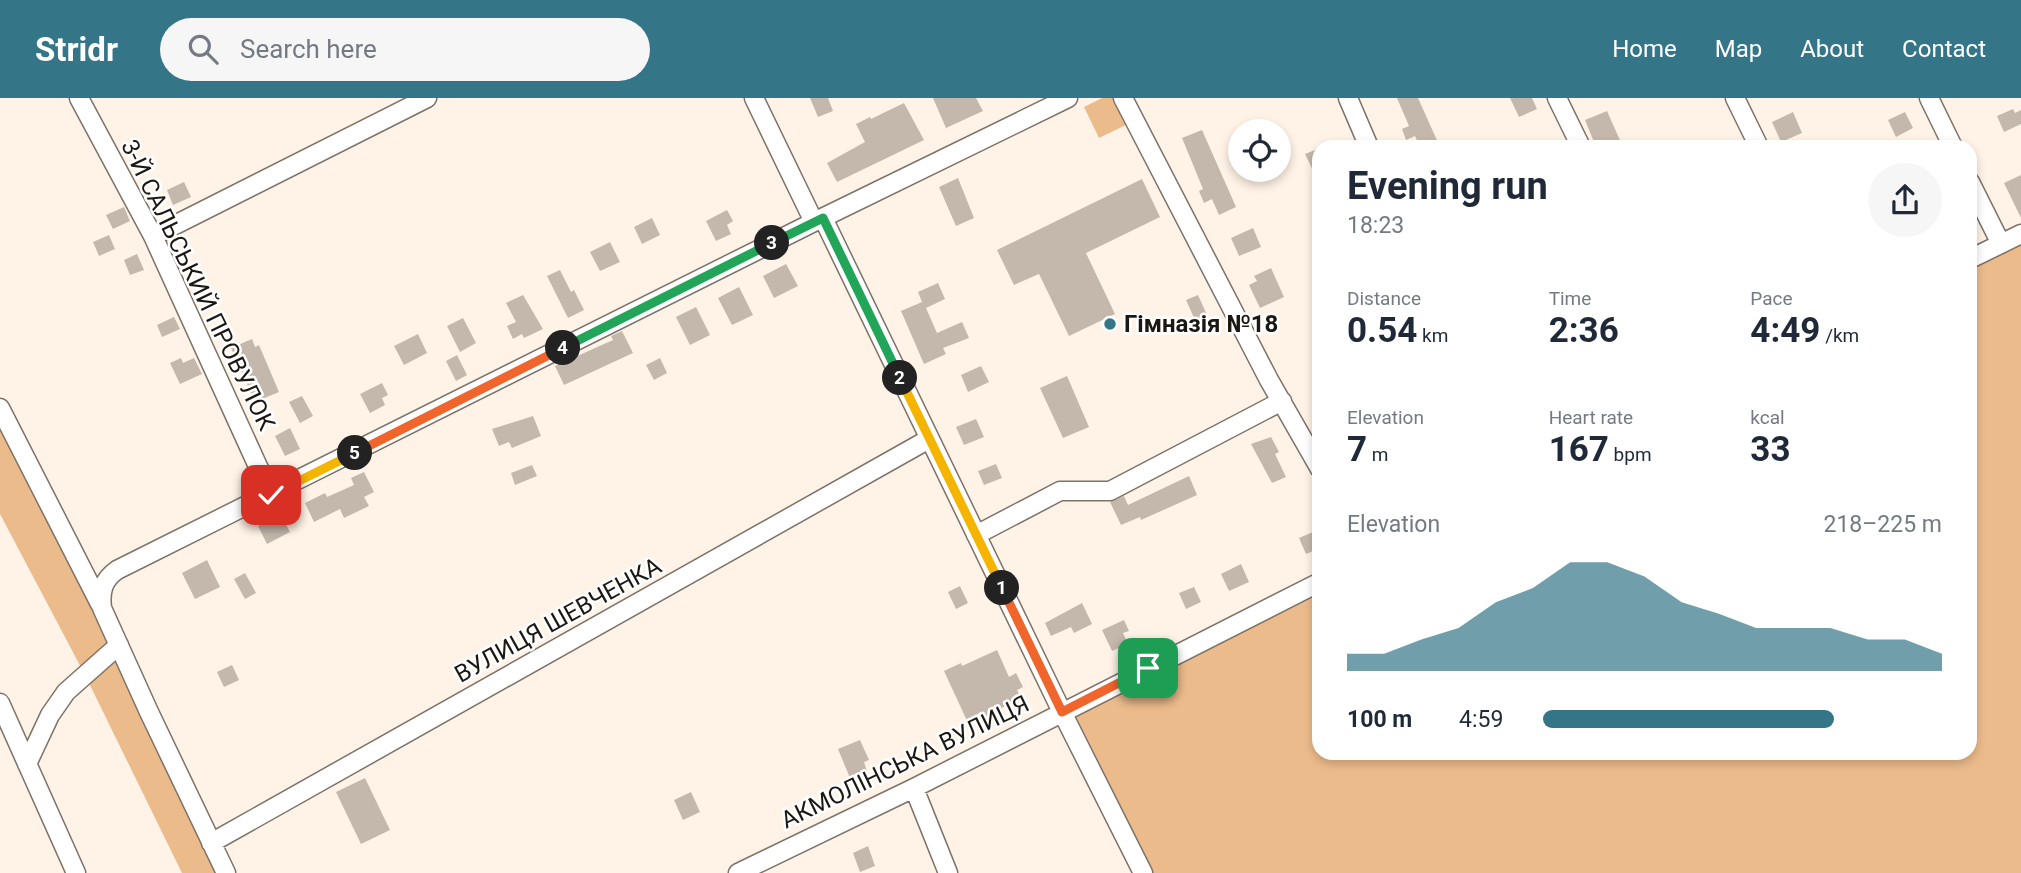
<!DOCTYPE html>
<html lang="en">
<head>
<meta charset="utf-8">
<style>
	body { margin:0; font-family:Roboto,sans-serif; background:#f6f6f7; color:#1f2937; height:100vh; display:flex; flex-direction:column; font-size:26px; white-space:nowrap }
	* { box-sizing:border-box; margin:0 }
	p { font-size:23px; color:#747a83 }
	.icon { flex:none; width:38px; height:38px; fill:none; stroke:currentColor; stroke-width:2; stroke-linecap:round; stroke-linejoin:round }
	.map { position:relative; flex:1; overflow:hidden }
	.drawer { position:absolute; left:1312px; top:42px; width:665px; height:620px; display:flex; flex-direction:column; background:#fff; border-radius:21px; box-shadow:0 4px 10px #0003 }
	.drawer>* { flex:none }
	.buttons { position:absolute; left:1228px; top:21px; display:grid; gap:14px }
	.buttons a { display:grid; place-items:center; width:63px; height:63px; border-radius:50%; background:#fff; box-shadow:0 4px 10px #0003; font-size:35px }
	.pin { position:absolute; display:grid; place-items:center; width:60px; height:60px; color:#fff; margin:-30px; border-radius:14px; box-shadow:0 4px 10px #0006 }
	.km { position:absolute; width:35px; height:35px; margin:-18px; border-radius:50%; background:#222; color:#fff; font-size:19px; line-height:35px; text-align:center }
	.round { display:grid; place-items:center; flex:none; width:74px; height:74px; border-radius:37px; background:#f6f6f7 }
	.summary { display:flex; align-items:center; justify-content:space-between; height:119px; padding:0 35px }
	h1 { font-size:38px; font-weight:700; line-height:52px }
	.figures { display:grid; grid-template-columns:repeat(3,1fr); gap:10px; height:119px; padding:7px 35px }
	.figures div { display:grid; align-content:center }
	.figures b { font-size:35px; font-weight:700 }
	.figures small { font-size:19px; font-weight:400 }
	.figures p { font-size:19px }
	.chart { height:196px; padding:14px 35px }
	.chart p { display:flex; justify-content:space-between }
	.chart svg { width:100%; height:126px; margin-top:7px; fill:#347688; opacity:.7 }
	ul { padding:0 35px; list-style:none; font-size:23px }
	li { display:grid; grid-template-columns:112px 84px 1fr; align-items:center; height:52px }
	li i { height:18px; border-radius:9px; background:#347688 }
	header { display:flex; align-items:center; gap:42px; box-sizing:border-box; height:98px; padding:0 35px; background:#347688; color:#fff }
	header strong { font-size:33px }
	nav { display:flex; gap:38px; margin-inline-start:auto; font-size:24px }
	.search { width:490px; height:63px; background:#f6f6f7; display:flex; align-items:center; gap:18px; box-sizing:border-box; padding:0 24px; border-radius:38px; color:#747a83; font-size:26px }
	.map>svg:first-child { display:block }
	.green { fill:#ecbb8b }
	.building { fill:#c4b8ac }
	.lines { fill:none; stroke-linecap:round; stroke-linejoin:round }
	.minor-casing { stroke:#7d7267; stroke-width:21 }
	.minor { stroke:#fff; stroke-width:18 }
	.split-1-casing { stroke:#fff; stroke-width:14 }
	.split-2-casing { stroke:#fff; stroke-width:14 }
	.split-3-casing { stroke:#fff; stroke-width:14 }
	.split-4-casing { stroke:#fff; stroke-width:14 }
	.split-5-casing { stroke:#fff; stroke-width:14 }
	.split-6-casing { stroke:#fff; stroke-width:14 }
	.split-1 { stroke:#f0652b; stroke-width:9 }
	.split-2 { stroke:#f5b400; stroke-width:9 }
	.split-3 { stroke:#22a559; stroke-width:9 }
	.split-4 { stroke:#22a559; stroke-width:9 }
	.split-5 { stroke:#f0652b; stroke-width:9 }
	.split-6 { stroke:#f5b400; stroke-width:9 }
	.poi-dot { fill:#347688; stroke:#fff; stroke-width:2.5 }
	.labels { text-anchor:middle; stroke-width:5; stroke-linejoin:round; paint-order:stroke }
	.street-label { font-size:24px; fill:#1b1713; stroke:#fff }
	.poi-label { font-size:24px; font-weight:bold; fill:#1b1713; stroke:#fff; text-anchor:start }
</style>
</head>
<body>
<header>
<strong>Stridr</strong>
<div class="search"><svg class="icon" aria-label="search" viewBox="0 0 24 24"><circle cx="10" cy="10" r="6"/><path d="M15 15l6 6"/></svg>Search here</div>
<nav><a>Home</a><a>Map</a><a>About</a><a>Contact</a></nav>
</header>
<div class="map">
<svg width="2021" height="775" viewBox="0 0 2021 775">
	<rect width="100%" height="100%" fill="#fff2e6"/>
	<path class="green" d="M 1102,0 L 1116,0 L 1130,25 L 1099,40 L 1084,9 Z
		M 2021,136 L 2021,775 L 1143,775 L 1062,614 L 1319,484 L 1320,654 L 1970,654 L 1971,161 Z
		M 0,310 L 226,775 L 182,775 L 85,577 L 0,416 Z"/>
	<path class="building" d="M 810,0 L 828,0 L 833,13 L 818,19 Z
		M 933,0 L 976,0 L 983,13 L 946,30 Z
		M 1397,0 L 1418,0 L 1440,49 L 1420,49 L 1415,38 L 1406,42 L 1402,31 L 1409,28 Z
		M 1510,0 L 1532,0 L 1537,11 L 1519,19 Z
		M 904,5 L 924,42 L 837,84 L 827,65 L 865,44 L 856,26 L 870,19 L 871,21 Z
		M 2013,11 L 2015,15 L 2021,12 L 2021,26 L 2004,34 L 1997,18 Z
		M 1607,13 L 1623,49 L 1596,49 L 1585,22 Z
		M 1793,14 L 1802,35 L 1781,44 L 1772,24 Z
		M 1905,14 L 1913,30 L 1896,39 L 1888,22 Z
		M 1202,32 L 1236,109 L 1219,117 L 1212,101 L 1204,105 L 1199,93 L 1203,91 L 1182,40 Z
		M 1320,50 L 1320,87 L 1305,56 Z
		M 2021,77 L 2021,120 L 2004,85 Z
		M 958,80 L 974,120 L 956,128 L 939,89 Z
		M 1142,81 L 1160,119 L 1086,155 L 1115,216 L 1069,238 L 1039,176 L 1014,187 L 997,152 Z
		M 184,84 L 191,99 L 173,107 L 167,92 Z
		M 124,109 L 130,123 L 113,131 L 106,117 Z
		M 727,112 L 733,123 L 727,127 L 731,136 L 716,143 L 706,123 Z
		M 652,120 L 660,137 L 642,146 L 634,129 Z
		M 1253,130 L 1261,149 L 1239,158 L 1231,140 Z
		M 109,137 L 115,151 L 99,158 L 93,144 Z
		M 610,144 L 620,164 L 600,173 L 590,154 Z
		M 137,156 L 144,172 L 130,177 L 124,162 Z
		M 786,166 L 798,188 L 774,200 L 763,178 Z
		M 1271,170 L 1284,199 L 1260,210 L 1249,187 L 1257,183 L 1254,178 Z
		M 560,172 L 571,194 L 574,192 L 584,212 L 568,220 L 547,178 Z
		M 938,185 L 945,201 L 926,210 L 937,235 L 962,224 L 969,240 L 943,250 L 946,256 L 924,266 L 901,213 L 922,204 L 918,194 Z
		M 739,189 L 753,217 L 732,227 L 718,200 Z
		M 523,197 L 543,231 L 524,240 L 522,236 L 513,241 L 507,228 L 516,224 L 506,205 Z
		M 1198,197 L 1207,217 L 1195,222 L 1186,202 Z
		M 696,209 L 710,237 L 690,247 L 676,219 Z
		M 174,219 L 180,231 L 162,239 L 157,227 Z
		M 463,220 L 476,245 L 460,254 L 447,228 Z
		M 622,233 L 633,255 L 564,287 L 555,268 L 613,242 L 611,238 Z
		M 418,236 L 427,255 L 404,267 L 394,248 Z
		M 252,241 L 255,249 L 259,247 L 279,294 L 255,304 L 231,250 Z
		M 457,257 L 467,277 L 456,283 L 446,263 Z
		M 181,260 L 183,265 L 194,260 L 202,276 L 180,286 L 170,265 Z
		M 660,260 L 667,275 L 654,282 L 646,267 Z
		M 981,268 L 989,284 L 968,294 L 961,277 Z
		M 1067,278 L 1089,329 L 1063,340 L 1040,290 Z
		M 382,285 L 388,297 L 382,300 L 385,307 L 370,315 L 360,296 Z
		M 302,298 L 313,318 L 300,325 L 289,304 Z
		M 533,318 L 541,338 L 512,350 L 509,344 L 499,348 L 492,331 Z
		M 976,321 L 984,339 L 964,347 L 956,329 Z
		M 290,330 L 300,351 L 285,358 L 275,338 Z
		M 1271,339 L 1279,354 L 1275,356 L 1286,379 L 1272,385 L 1251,346 Z
		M 996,366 L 1002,380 L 984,387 L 978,373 Z
		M 532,367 L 537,378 L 515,387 L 511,375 Z
		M 364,374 L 374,394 L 364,399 L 369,408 L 344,420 L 340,411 L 314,424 L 305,405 L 325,395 L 327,399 L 354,387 L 351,380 Z
		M 1189,378 L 1197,397 L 1141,422 L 1140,419 L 1121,427 L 1110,404 L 1124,398 L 1128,407 Z
		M 281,417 L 290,434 L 267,446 L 258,428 Z
		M 1320,431 L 1320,450 L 1306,456 L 1299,440 Z
		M 207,462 L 220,489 L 195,501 L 182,475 Z
		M 1241,466 L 1249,484 L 1229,493 L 1221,476 Z
		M 245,475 L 256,495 L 245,501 L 234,481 Z
		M 960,488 L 968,505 L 956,511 L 948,494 Z
		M 1194,489 L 1201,504 L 1186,511 L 1179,495 Z
		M 1082,505 L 1092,526 L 1074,535 L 1071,529 L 1051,538 L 1045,525 Z
		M 1124,522 L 1129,533 L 1123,535 L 1128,546 L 1112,553 L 1102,532 Z
		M 997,552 L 1009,579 L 1016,575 L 1023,589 L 1017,592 L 1021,600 L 969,627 L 944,573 L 961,565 L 962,568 Z
		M 232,567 L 239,582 L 224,589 L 217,574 Z
		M 860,642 L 869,662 L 864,664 L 867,673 L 850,680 L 838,651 Z
		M 365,680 L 390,732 L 361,746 L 336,694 Z
		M 691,694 L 700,714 L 683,722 L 674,702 Z
		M 868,748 L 875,768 L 860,774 L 853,755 Z"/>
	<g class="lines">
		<g class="minor-casing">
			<path id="minor" d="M 79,0 L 153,138 L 271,397
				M 754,0 L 814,124
				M 1123,0 L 1269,282 L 1320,371
				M 1348,0 L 1369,49
				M 1557,0 L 1581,49
				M 1735,0 L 1759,49
				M 1929,0 L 1953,49
				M 1970,84 L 2001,146
				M 823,120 L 1062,614 L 1143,775
				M 153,138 L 427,0
				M 1970,161 L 2021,136
				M 0,310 L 100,506
				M 976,437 L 1060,393 L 1110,393 L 1282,303
				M 0,605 L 76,775
				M 27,666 L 50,617 L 66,594 L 119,547
				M 914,690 L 948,775
				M 211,745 L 929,341
				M 226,775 L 149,614 L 102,510 C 100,493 103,482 117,472 L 814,124 L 1068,0
				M 738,775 L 914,690 L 1320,484"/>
		</g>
		<use href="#minor" class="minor"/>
	</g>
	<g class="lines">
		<g class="split-1-casing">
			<path id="split-1" d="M 1002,490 L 1062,614 L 1148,570"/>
		</g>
		<g class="split-2-casing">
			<path id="split-2" d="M 900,280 L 1002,490"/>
		</g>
		<g class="split-3-casing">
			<path id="split-3" d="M 772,145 L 823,120 L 900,280"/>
		</g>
		<g class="split-4-casing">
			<path id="split-4" d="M 563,250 L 772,145"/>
		</g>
		<g class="split-5-casing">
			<path id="split-5" d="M 355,355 L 563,250"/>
		</g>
		<g class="split-6-casing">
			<path id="split-6" d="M 271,397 L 355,355"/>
		</g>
		<use href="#split-1" class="split-1"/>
		<use href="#split-2" class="split-2"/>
		<use href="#split-3" class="split-3"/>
		<use href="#split-4" class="split-4"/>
		<use href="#split-5" class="split-5"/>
		<use href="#split-6" class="split-6"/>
	</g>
	<circle class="poi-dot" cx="1110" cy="226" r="7"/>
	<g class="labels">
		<g class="street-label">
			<text transform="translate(198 187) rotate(64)" y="8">3-Й САЛЬСЬКИЙ ПРОВУЛОК</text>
			<text transform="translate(558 522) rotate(-29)" y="8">ВУЛИЦЯ ШЕВЧЕНКА</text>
			<text transform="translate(905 664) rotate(-26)" y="8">АКМОЛІНСЬКА ВУЛИЦЯ</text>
		</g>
		<g class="poi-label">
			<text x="1124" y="234">Гімназія №18</text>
		</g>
	</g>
</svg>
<div class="buttons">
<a><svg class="icon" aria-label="locate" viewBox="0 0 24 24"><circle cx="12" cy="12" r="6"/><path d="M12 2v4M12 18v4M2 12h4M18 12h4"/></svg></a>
</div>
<div class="pin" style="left:1148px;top:570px;background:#1e9e55"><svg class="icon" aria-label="arrive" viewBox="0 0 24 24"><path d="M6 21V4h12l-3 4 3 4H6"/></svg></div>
<div class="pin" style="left:271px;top:397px;background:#d93025"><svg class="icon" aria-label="check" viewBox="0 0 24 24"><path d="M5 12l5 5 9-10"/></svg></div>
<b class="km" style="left:1002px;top:490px">1</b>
<b class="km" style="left:900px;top:280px">2</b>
<b class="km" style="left:772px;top:145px">3</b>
<b class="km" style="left:563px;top:250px">4</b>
<b class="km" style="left:355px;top:355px">5</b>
<section class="drawer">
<div class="summary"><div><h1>Evening run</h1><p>18:23</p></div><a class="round"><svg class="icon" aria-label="share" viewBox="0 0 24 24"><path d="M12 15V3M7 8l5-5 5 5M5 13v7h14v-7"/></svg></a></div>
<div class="figures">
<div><p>Distance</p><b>0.54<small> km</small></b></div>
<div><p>Time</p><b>2:36</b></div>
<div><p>Pace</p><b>4:49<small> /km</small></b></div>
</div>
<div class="figures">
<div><p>Elevation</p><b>7<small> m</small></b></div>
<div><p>Heart rate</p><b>167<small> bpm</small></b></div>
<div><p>kcal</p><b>33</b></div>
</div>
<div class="chart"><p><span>Elevation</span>218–225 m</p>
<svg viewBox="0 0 160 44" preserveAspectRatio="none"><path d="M0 44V38L10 38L20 33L30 29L40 20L50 15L60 6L70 6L80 11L90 20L100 24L110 29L120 29L130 29L140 33L150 33L160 38V44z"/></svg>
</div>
<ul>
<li><b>100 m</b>4:59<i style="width:73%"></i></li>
</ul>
</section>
</div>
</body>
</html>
